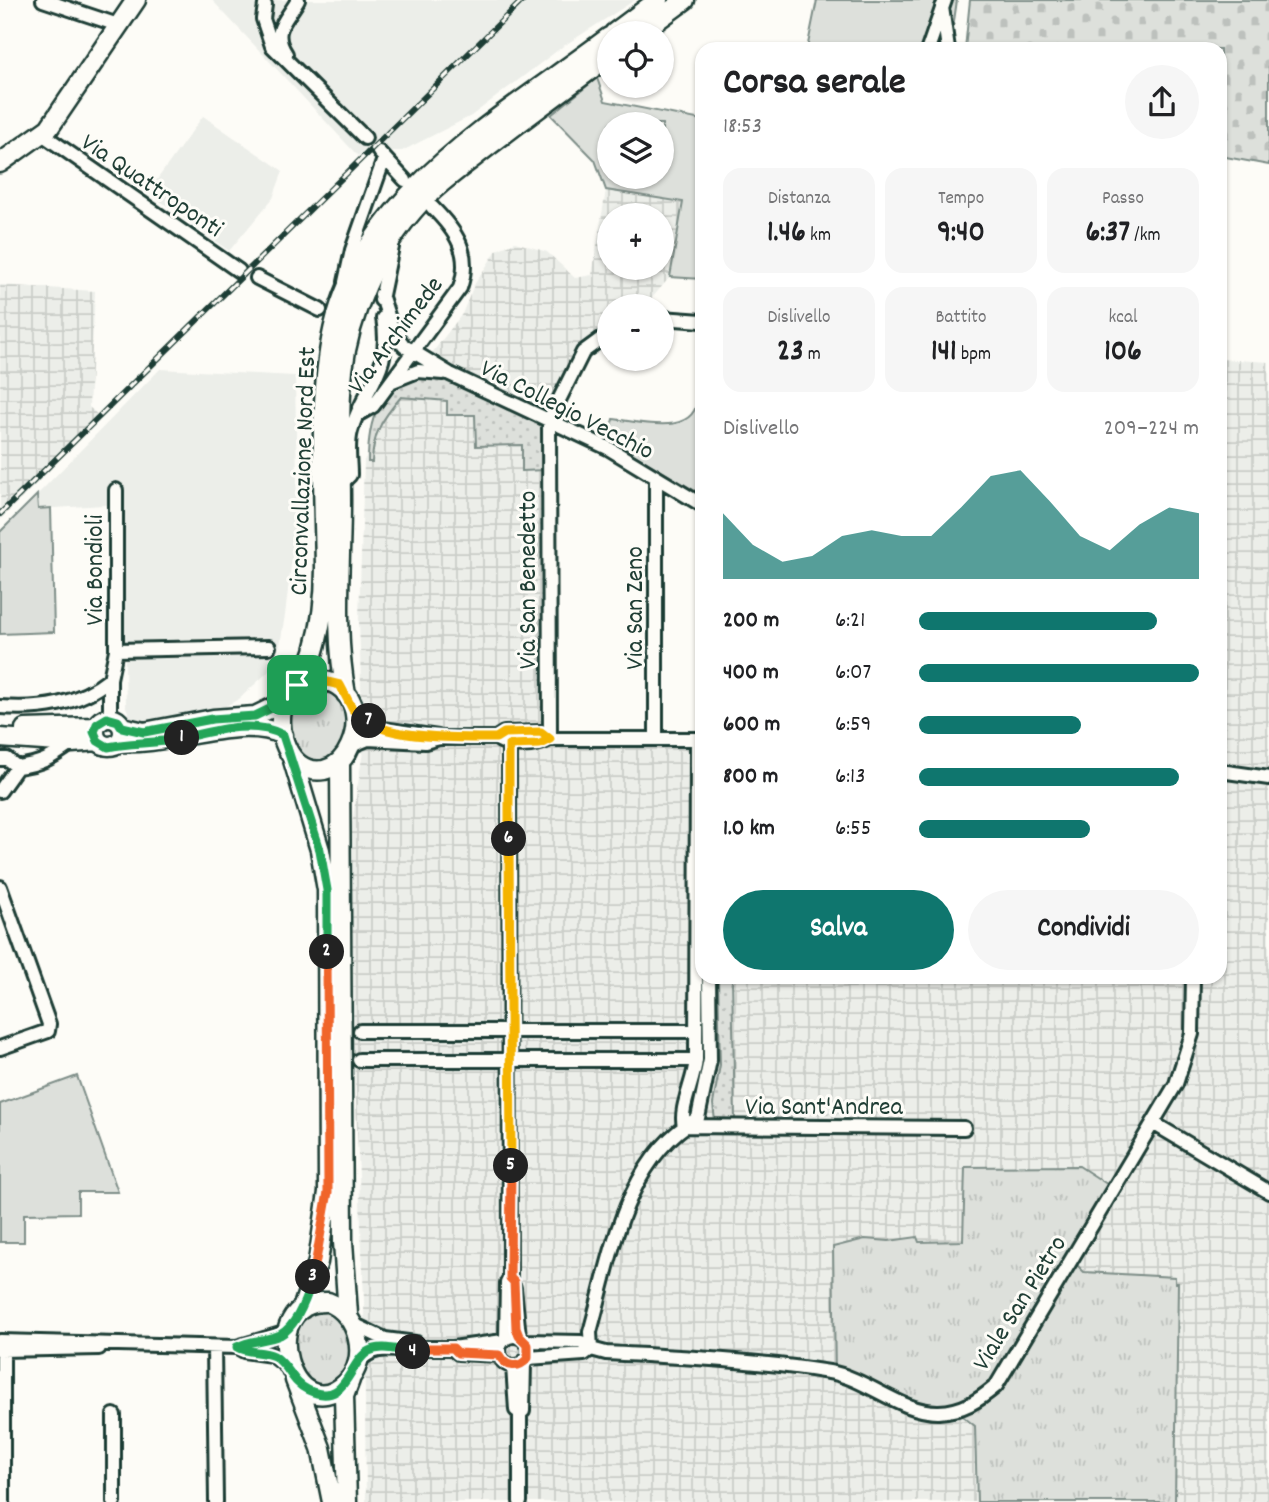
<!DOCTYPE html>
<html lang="it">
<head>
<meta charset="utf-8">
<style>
	body { margin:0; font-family:Dekko,sans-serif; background:#f6f6f6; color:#202124; height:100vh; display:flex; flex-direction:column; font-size:26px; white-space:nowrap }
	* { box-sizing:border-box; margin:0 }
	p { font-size:23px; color:#757577 }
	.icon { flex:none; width:38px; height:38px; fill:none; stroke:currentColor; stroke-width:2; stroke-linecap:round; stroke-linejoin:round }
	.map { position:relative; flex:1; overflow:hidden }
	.panel { position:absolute; left:695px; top:42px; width:532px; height:942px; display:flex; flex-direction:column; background:#fff; border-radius:21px; box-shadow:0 2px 5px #0004 }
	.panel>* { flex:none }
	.fabs { position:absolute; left:597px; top:21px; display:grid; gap:14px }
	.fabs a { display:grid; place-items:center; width:77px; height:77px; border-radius:50%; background:#fff; box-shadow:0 2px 5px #0004; font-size:35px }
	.pin { position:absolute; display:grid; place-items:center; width:60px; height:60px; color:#fff; margin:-30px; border-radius:14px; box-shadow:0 4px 10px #0006 }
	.km { position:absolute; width:35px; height:35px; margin:-18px; border-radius:50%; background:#222; color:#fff; font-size:19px; line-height:35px; text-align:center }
	.round { display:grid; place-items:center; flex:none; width:74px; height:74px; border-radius:37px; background:#f6f6f6 }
	.head { display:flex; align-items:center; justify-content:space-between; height:119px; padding:0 28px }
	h1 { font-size:38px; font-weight:700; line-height:52px }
	.metrics { display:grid; grid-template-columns:repeat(3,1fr); gap:10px; height:119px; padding:7px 28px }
	.metrics div { display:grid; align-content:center; border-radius:18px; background:#f6f6f6; text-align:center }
	.metrics b { font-size:30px; font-weight:700 }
	.metrics small { font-size:19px; font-weight:400 }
	.metrics p { font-size:19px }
	.chart { height:196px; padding:14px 28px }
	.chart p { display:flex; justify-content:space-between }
	.chart svg { width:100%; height:126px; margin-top:7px; fill:#0f766e; opacity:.7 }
	.cta { display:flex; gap:14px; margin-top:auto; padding:14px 28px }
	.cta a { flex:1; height:80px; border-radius:42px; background:#0f766e; color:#fff; font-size:28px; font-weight:700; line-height:80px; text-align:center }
	.cta a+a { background:#f6f6f6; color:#202124 }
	ul { padding:0 28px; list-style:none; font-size:23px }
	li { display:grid; grid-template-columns:112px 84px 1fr; align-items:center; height:52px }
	li i { height:18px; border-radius:9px; background:#0f766e }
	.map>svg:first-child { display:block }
	.built { fill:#eceee9 }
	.industrial { fill:url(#industrial-grid); fill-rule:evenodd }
	.grass { fill:url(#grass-tufts); stroke:#7e8e88; stroke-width:2 }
	.cemetery { fill:url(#cemetery-stones); stroke:#7e8e88; stroke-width:2 }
	.park { fill:#dde0db; stroke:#7e8e88; stroke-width:2; fill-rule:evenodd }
	.garden { fill:url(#garden-dots); stroke:#7e8e88; stroke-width:2 }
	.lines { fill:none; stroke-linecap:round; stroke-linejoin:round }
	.street-casing { stroke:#1f3d34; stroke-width:18 }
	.secondary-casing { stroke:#1f3d34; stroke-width:23 }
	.street { stroke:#fdfcf7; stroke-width:12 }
	.secondary { stroke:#fdfcf7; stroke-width:18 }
	.rail-casing { stroke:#1f3d34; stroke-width:6 }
	.rail { stroke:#fdfcf7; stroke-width:3.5; stroke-dasharray:10; stroke-linecap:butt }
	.split-1-casing { stroke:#fff; stroke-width:14 }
	.split-2-casing { stroke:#fff; stroke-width:14 }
	.split-3-casing { stroke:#fff; stroke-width:14 }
	.split-4-casing { stroke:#fff; stroke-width:14 }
	.split-5-casing { stroke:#fff; stroke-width:14 }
	.split-6-casing { stroke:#fff; stroke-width:14 }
	.split-7-casing { stroke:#fff; stroke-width:14 }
	.split-8-casing { stroke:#fff; stroke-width:14 }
	.split-1 { stroke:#22a559; stroke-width:9 }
	.split-2 { stroke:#22a559; stroke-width:9 }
	.split-3 { stroke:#f0652b; stroke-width:9 }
	.split-4 { stroke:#22a559; stroke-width:9 }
	.split-5 { stroke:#f0652b; stroke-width:9 }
	.split-6 { stroke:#f5b400; stroke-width:9 }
	.split-7 { stroke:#f5b400; stroke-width:9 }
	.split-8 { stroke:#f5b400; stroke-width:9 }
	.labels { text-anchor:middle; stroke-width:6; stroke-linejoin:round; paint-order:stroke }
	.street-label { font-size:26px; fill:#1f3d34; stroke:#fdfcf7 }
</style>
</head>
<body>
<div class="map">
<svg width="1269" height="1502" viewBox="0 0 1269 1502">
	<defs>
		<pattern id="industrial-grid" width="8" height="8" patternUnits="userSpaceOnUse" patternTransform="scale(1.75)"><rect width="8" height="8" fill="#eceee9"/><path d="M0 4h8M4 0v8" fill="none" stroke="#cacdc8"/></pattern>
		<pattern id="grass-tufts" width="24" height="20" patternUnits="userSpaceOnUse" patternTransform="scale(1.75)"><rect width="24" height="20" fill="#dde0db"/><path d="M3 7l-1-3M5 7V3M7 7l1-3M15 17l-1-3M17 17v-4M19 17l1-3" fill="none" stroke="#bdc1bd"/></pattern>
		<pattern id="cemetery-stones" width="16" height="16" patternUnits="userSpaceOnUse" patternTransform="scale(1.75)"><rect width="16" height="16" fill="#dde0db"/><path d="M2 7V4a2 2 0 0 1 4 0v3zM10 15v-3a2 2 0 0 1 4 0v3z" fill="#bdc1bd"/></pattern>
		<pattern id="garden-dots" width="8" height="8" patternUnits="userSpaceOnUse" patternTransform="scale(1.75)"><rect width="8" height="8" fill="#dde0db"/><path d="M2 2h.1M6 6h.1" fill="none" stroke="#bdc1bd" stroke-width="1.8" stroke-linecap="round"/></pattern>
	</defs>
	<rect width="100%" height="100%" fill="#fdfcf7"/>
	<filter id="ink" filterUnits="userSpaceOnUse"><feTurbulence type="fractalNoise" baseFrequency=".0143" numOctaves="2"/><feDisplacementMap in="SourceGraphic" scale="14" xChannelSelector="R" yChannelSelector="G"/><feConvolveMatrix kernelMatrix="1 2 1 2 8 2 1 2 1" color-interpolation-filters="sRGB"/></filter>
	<g filter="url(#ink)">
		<path class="built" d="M 212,0 L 635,0 L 562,47 L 471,116 L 402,151 L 363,151 L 358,156 Z
			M 203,116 L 283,171 L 273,198 L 229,251 L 148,192 Z
			M 160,369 L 295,376 L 297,481 L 294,541 L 285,615 L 280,645 L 269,671 L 239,699 L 220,709 L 151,726 L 130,717 L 126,707 L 121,504 L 38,509 L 37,495 Z"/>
		<path class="industrial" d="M 606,190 L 683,202 L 670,277 L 645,306 L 609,306 L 609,339 L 584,359 L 548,429 L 550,743 L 702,743 L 702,976 L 1220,976 L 1220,359 L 1269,362 L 1269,1502 L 1173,1502 L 1175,1277 L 1084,1272 L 1070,1258 L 1113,1188 L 1079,1166 L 965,1167 L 963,1241 L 909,1242 L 957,1412 L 975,1426 L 977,1502 L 366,1502 L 364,1300 L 353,1029 L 351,830 L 363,751 L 359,619 L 364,461 L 383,417 L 462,314 L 474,285 L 497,250 L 515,242 L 547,252 L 575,278 L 592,275 ZM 609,215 L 662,215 L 662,268 L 609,268 Z
			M 0,285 L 95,291 L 89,407 L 101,418 L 0,520 Z"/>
		<path class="grass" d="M 307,686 L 335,689 C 347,708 349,720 344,741 C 338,762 307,773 294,750 C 282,730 289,699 307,686 Z
			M 1079,1166 L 1113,1188 L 1070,1258 L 1084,1272 L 1175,1277 L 1175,1283 L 1178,1283 L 1175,1502 L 977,1502 L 975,1426 L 957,1412 L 908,1403 L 835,1373 L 833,1247 L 865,1239 L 889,1241 L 917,1237 L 919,1242 L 963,1241 L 965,1167 Z
			M 325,1308 L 349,1328 C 350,1338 354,1352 352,1361 C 343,1400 287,1390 292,1343 C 293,1335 298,1325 301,1317 Z"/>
		<path class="cemetery" d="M 970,0 L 1269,0 L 1269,165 L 1220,156 L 1220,49 L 965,49 Z"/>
		<path class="park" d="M 817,0 L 957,0 L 950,49 L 807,49 Z
			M 597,78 L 605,101 L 702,120 L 702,279 L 670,277 L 683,202 L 606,190 L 595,160 L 551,115 ZM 609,124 L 662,124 L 662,177 L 609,177 Z
			M 698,396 L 702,397 L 702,495 L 608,439 L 613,419 C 642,422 696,438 698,396 Z
			M 37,495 L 38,509 L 51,508 L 54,632 L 0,634 L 0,532 Z
			M 77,1076 L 118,1192 L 78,1192 L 78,1213 L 24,1214 L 24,1242 L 0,1242 L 0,1104 Z"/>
		<path class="garden" d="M 419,374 L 450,378 L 544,422 L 545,470 L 522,471 L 522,445 L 476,446 L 475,415 L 447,415 L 447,401 L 401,397 C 382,419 373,433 372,462 L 368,462 C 368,417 377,393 419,374 Z
			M 718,977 L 732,977 L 735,1121 L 715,1121 L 713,1104 L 720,1065 Z"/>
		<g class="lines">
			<g class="street-casing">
				<path id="street" d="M 43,0 L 121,26
					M 265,5 L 263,19 L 272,46 L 365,138
					M 942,7 L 948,49
					M 928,49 L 945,0
					M 286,54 C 270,30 287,20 298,0
					M 42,134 L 239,271
					M 379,152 L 405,180
					M 257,278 L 320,310
					M 345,282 L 352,250 L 384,159
					M 381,294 L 393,331 L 404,346 L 450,374 L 608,448 L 702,505
					M 381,300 L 392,247
					M 662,318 L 702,321
					M 393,381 L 418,371 L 443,373
					M 359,414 L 373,406 L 460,288 C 472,253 456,231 432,207
					M 656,478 L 656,738
					M 341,484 L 350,475 C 350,461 347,445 351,431 C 363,387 393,372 383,318
					M 116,650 L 269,647
					M 0,707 C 40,710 78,705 110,679
					M 353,710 L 364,713 L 376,728 L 438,737
					M 110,718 L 110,679 L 116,650 L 116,490
					M 496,738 C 509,749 536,747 550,739 L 702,739
					M 550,739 L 549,420 L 583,352 L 609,333
					M 351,746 L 368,739 L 425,742 L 439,738 L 496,738 L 504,733 L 541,732 L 550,739
					M 0,759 L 7,759 L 17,767
					M 1220,771 L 1269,778
					M 0,791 L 17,767 C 41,764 52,758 72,743
					M 0,887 L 49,1024 L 48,1031 L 0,1048
					M 360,1031 L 695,1031
					M 359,1060 L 696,1060
					M 1153,1123 L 1269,1192
					M 684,1126 C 679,1108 694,1082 696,1060 L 697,746 L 701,738
					M 684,1126 L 964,1128
					M 514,1288 L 519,1336
					M 355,1325 L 385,1339 L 416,1343 L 418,1348
					M499 1351a15 15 0 1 1 30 0a15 15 0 1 1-30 0Z
					M 506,1338 L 507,1283 L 510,1278 L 509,745
					M 0,1341 L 237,1347 L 281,1334 L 288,1328
					M 526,1341 L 581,1342 L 591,1349 L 606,1353 C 680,1357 756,1360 829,1372 C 867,1378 901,1413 939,1412 C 963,1411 978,1401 996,1386 L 1176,1084 L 1192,1034 L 1193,976
					M 0,1346 L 3,1350 L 3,1502
					M 214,1347 L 216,1502
					M 237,1347 L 244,1351 L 272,1355 L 290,1369
					M 453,1348 L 458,1353 L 499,1355
					M 591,1349 L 590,1332 C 611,1258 624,1159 698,1118 L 710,1060 L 709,976
					M 0,1350 L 99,1348
					M 528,1358 L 584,1354 L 591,1349
					M 357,1363 C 375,1344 390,1350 414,1352 L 418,1348 L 453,1348 L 503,1341
					M 513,1366 L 516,1410 L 520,1413
					M 114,1415 L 114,1502
					M 520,1502 L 520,1413 L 523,1411 L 524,1363"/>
			</g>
			<g class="secondary-casing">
				<path id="secondary" d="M 614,33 L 658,0
					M 640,33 L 685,0
					M 0,163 L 49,128 L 136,0
					M 297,685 C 340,666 368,707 350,746 C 345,758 336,767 324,770 C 288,776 273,727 285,701 C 293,681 307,675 314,651 C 322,624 325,596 325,568 C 324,497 318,410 331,340 C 358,195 501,119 609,37
					M 346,694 C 334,632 341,565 341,502 C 341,458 338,413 343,370 C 349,315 377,252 413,211 C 435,185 463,166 490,145 C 529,115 569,86 609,56
					M95 732a14 14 0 1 1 28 0a14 14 0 1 1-28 0Z
					M 122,727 L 144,732 L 213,719 L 255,716 L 284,702
					M 25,729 L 95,727
					M 0,738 L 72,743 L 98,741
					M 119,742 C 169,746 242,714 283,735
					M 292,757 L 320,850 L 327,890 L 328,1192 L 318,1262 L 302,1309
					M 340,762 L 343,1242 L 348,1314
					M 328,1302 C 358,1313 371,1359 346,1383 C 292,1434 252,1299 328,1302 Z
					M 295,1380 L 321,1448 L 332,1502
					M 347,1502 L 344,1396 L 350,1380"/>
			</g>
			<use href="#street" class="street"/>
			<use href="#secondary" class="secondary"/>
			<g class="rail-casing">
				<path id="rail" d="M 0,514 L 523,0"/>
			</g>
			<use href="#rail" class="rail"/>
		</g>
	</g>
	<g class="lines" filter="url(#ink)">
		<g class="split-1-casing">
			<path id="split-1" d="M 182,738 C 157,744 132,742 108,747 L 98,741 L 94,732 L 97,724 L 107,718 L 118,721 L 122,727 L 144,732 L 212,719 L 255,716 L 284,702 L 297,685"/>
		</g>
		<g class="split-2-casing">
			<path id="split-2" d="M 182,738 C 214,731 252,719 283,735 L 320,850 L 327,890 L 327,952"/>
		</g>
		<g class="split-3-casing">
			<path id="split-3" d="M 313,1277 L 328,1192 L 327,952"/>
		</g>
		<g class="split-4-casing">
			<path id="split-4" d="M 313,1277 C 308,1294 297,1326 280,1335 C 267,1341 250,1340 237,1347 C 248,1354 262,1350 274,1356 C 289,1365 292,1383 308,1390 C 348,1408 347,1363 369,1351 C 382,1344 399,1351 413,1352"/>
		</g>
		<g class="split-5-casing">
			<path id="split-5" d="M 413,1352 L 418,1348 L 453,1348 L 458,1353 L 499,1355 C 506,1368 519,1369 528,1358 L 528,1345 L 519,1336 L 516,1328 L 514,1282 L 510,1278 L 511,1166"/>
		</g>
		<g class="split-6-casing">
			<path id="split-6" d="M 509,839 L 511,1166"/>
		</g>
		<g class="split-7-casing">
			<path id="split-7" d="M 369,721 C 387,739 468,738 496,738 L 504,733 L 541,732 L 550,739 L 540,744 L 509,745 L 509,839"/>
		</g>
		<g class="split-8-casing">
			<path id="split-8" d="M 297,685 L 315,679 L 340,685 L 353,710 L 363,713 L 369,721"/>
		</g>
		<use href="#split-1" class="split-1"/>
		<use href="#split-2" class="split-2"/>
		<use href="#split-3" class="split-3"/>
		<use href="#split-4" class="split-4"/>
		<use href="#split-5" class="split-5"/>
		<use href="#split-6" class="split-6"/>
		<use href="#split-7" class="split-7"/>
		<use href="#split-8" class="split-8"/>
	</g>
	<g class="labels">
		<g class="street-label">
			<text transform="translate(153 184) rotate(34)" y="9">Via Quattroponti</text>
			<text transform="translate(394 334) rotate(-53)" y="9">Via Archimede</text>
			<text transform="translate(568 408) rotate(27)" y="9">Via Collegio Vecchio</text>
			<text transform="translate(301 471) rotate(-88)" y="9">Circonvallazione Nord Est</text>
			<text transform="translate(93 570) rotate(-90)" y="9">Via Bondioli</text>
			<text transform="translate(526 580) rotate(-90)" y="9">Via San Benedetto</text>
			<text transform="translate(633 608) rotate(-90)" y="9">Via San Zeno</text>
			<text x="824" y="1114">Via Sant'Andrea</text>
			<text transform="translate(1018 1302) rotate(-58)" y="9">Viale San Pietro</text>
		</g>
	</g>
</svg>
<div class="fabs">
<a><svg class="icon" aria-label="locate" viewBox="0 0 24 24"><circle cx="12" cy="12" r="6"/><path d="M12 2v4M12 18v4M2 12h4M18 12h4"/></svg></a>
<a><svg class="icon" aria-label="layers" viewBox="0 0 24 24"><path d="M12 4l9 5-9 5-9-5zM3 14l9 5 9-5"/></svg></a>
<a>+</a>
<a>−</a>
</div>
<div class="pin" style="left:297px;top:685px;background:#1e9e55"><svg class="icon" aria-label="arrive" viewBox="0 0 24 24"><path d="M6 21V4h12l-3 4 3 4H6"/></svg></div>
<b class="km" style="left:182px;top:738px">1</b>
<b class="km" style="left:327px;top:952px">2</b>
<b class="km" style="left:313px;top:1277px">3</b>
<b class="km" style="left:413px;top:1352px">4</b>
<b class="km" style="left:511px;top:1166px">5</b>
<b class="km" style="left:509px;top:839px">6</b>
<b class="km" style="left:369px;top:721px">7</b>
<section class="panel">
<div class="head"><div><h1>Corsa serale</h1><p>18:53</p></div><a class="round"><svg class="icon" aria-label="share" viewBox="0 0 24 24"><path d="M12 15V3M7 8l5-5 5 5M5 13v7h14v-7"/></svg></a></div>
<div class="metrics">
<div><p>Distanza</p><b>1.46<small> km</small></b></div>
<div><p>Tempo</p><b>9:40</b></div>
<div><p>Passo</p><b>6:37<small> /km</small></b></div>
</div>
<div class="metrics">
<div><p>Dislivello</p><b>23<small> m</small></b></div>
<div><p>Battito</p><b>141<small> bpm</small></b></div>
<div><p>kcal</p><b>106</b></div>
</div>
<div class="chart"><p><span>Dislivello</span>209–224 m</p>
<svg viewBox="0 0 160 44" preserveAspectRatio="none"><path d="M0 44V21L10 32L20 38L30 36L40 29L50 27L60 29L70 29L80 19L90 8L100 6L110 17L120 29L130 34L140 25L150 19L160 21V44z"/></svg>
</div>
<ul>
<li><b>200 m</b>6:21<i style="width:85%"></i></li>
<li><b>400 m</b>6:07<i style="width:100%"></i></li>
<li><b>600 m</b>6:59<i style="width:58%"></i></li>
<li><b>800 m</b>6:13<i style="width:93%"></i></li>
<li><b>1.0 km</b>6:55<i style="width:61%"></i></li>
</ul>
<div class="cta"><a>Salva</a><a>Condividi</a></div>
</section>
</div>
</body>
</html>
